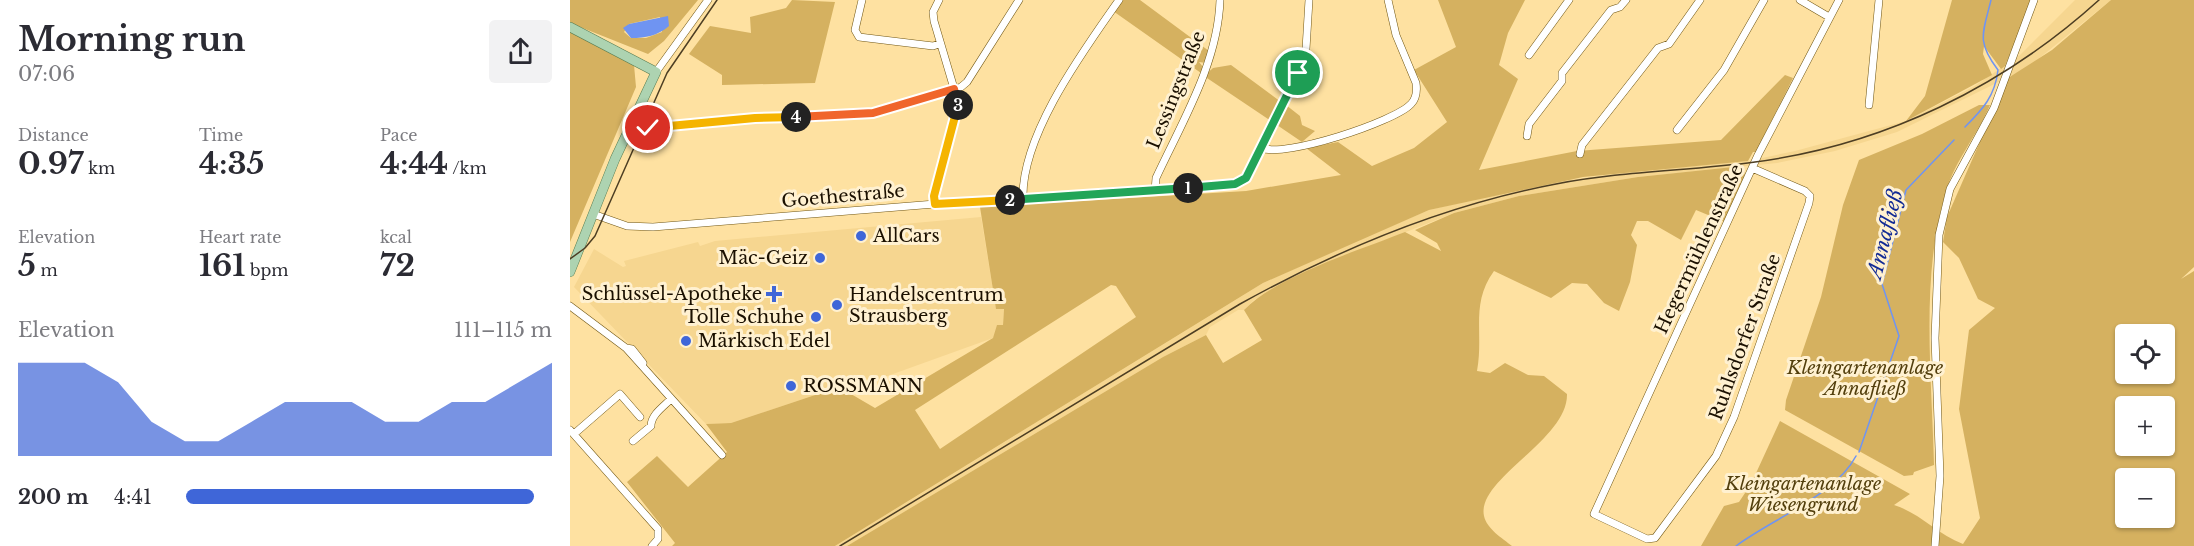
<!DOCTYPE html>
<html lang="en">
<head>
<meta charset="utf-8">
<style>
	body { margin:0; font-family:"Libre Baskerville",serif; background:#f2f2f3; color:#2b2b33; height:100vh; display:flex; flex-direction:column; font-size:22px; white-space:nowrap }
	* { box-sizing:border-box; margin:0 }
	p { font-size:20px; color:#7c7c81 }
	.icon { flex:none; width:33px; height:33px; fill:none; stroke:currentColor; stroke-width:2; stroke-linecap:round; stroke-linejoin:round }
	.map { position:relative; flex:1; overflow:hidden }
	.panel { display:flex; flex-direction:column; background:#fff; width:570px }
	.panel>* { flex:none }
	.tools { position:absolute; left:1545px; top:324px; display:grid; gap:12px }
	.tools a { display:grid; place-items:center; width:60px; height:60px; border-radius:6px; background:#fff; box-shadow:0 2px 4px #0004; font-size:30px }
	.pin { position:absolute; display:grid; place-items:center; width:51px; height:51px; color:#fff; margin:-26px; border:3px solid #fff; border-radius:50%; box-shadow:0 2px 6px #0007 }
	.km { position:absolute; width:30px; height:30px; margin:-15px; border-radius:50%; background:#222; color:#fff; font-size:16px; line-height:30px; text-align:center }
	.round { display:grid; place-items:center; flex:none; width:63px; height:63px; border-radius:6px; background:#f2f2f3 }
	.summary { display:flex; align-items:center; justify-content:space-between; height:102px; padding:0 18px }
	h1 { font-size:33px; font-weight:700; line-height:45px }
	.metrics { display:grid; grid-template-columns:repeat(3,1fr); gap:9px; height:102px; padding:6px 18px }
	.metrics div { display:grid; align-content:center }
	.metrics b { font-size:30px; font-weight:700 }
	.metrics small { font-size:16px; font-weight:400 }
	.metrics p { font-size:16px }
	.chart { height:168px; padding:12px 18px }
	.chart p { display:flex; justify-content:space-between }
	.chart svg { width:100%; height:108px; margin-top:6px; fill:#3f66d8; opacity:.7 }
	ul { padding:0 18px; list-style:none; font-size:20px }
	li { display:grid; grid-template-columns:96px 72px 1fr; align-items:center; height:45px }
	li i { height:15px; border-radius:8px; background:#3f66d8 }
	main { display:flex; flex:1; min-height:0 }
	.map>svg:first-child { display:block }
	.built { fill:#f6d690 }
	.green { fill:#d5b160; fill-rule:evenodd }
	.water { fill:#6f94f2 }
	.lines { fill:none; stroke-linecap:round; stroke-linejoin:round }
	.stream { stroke:#6f94f2; stroke-width:1.5 }
	.minor-casing { stroke:#715714; stroke-width:8 }
	.major-casing { stroke:#577c51; stroke-width:10 }
	.minor { stroke:#fff; stroke-width:7 }
	.major { stroke:#add3b1; stroke-width:9 }
	.tram { stroke:#4d3e23; stroke-width:1.5 }
	.split-1-casing { stroke:#fff; stroke-width:12 }
	.split-2-casing { stroke:#fff; stroke-width:12 }
	.split-3-casing { stroke:#fff; stroke-width:12 }
	.split-4-casing { stroke:#fff; stroke-width:12 }
	.split-5-casing { stroke:#fff; stroke-width:12 }
	.split-1 { stroke:#22a559; stroke-width:8 }
	.split-2 { stroke:#22a559; stroke-width:8 }
	.split-3 { stroke:#f5b400; stroke-width:8 }
	.split-4 { stroke:#f0652b; stroke-width:8 }
	.split-5 { stroke:#f5b400; stroke-width:8 }
	.poi-dot { fill:#3f66d8; stroke:#fff1d1; stroke-width:2 }
	.labels { text-anchor:middle; stroke-width:6; stroke-linejoin:round; paint-order:stroke }
	.street-label { font-size:18px; fill:#1b1000; stroke:#fff1d1 }
	.poi-label { font-size:18px; fill:#1b1000; stroke:#fff1d1; text-anchor:start }
	.park-label { font-size:18px; font-style:italic; fill:#533f0d; stroke:#fff1d1 }
	.water-label { font-size:20px; font-style:italic; fill:#132b95; stroke:#fff1d1 }
</style>
</head>
<body>
<main>
<section class="panel">
<div class="summary"><div><h1>Morning run</h1><p>07:06</p></div><a class="round"><svg class="icon" aria-label="share" viewBox="0 0 24 24"><path d="M12 15V3M7 8l5-5 5 5M5 13v7h14v-7"/></svg></a></div>
<div class="metrics">
<div><p>Distance</p><b>0.97<small> km</small></b></div>
<div><p>Time</p><b>4:35</b></div>
<div><p>Pace</p><b>4:44<small> /km</small></b></div>
</div>
<div class="metrics">
<div><p>Elevation</p><b>5<small> m</small></b></div>
<div><p>Heart rate</p><b>161<small> bpm</small></b></div>
<div><p>kcal</p><b>72</b></div>
</div>
<div class="chart"><p><span>Elevation</span>111–115 m</p>
<svg viewBox="0 0 160 44" preserveAspectRatio="none"><path d="M0 44V6L10 6L20 6L30 14L40 30L50 38L60 38L70 30L80 22L90 22L100 22L110 30L120 30L130 22L140 22L150 14L160 6V44z"/></svg>
</div>
<ul>
<li><b>200 m</b>4:41<i style="width:95%"></i></li>
</ul>
</section>
<div class="map">
<svg width="1624" height="546" viewBox="0 0 1624 546">
	<rect width="100%" height="100%" fill="#fee1a1"/>
	<path class="built" d="M 1505,0 L 1541,0 L 1457,68 L 1327,132 L 1265,151 L 1207,163 L 1068,177 L 949,196 L 884,213 L 745,268 L 684,300 L 674,310 L 668,310 L 640,327 L 636,335 L 593,357 L 277,546 L 265,546 L 664,301 L 693,283 L 793,238 L 859,210 L 976,183 L 1111,165 L 1178,161 L 1225,151 L 1336,121 L 1403,87 L 1450,55 Z
		M 411,217 L 426,308 L 434,308 L 433,325 L 423,338 L 298,383 L 296,378 L 161,423 L 136,424 L 4,287 L 24,249 L 53,267 L 56,266 L 54,261 L 128,242 L 130,246 L 145,241 Z"/>
	<path class="green" d="M 0,0 L 128,0 L 94,41 L 78,54 L 0,23 ZM 90,17 L 92,32 L 76,38 L 61,38 L 54,32 L 59,24 Z
		M 222,0 L 265,2 L 245,83 L 152,85 L 152,75 L 119,54 L 140,26 L 181,33 L 180,17 L 216,8 Z
		M 552,0 L 570,0 L 639,51 L 636,63 L 629,62 L 633,67 L 631,73 L 543,11 Z
		M 868,0 L 955,0 L 938,33 L 929,65 L 948,79 L 909,170 L 1007,151 L 1151,140 L 1215,75 L 1223,78 L 1186,152 L 1183,152 L 1178,161 L 1013,177 L 859,210 L 693,283 L 265,546 L 102,546 L 105,543 L 57,482 L 87,456 L 118,487 L 157,452 L 136,424 L 161,423 L 269,387 L 305,408 L 423,338 L 427,325 L 433,325 L 434,309 L 426,309 L 410,207 L 676,191 L 771,175 L 736,148 L 768,142 L 802,166 L 844,148 L 877,122 L 844,70 L 886,47 ZM 541,285 L 546,286 L 566,317 L 370,449 L 345,410 Z
		M 1382,0 L 1462,0 L 1435,66 L 1431,69 L 1414,46 L 1413,54 L 1422,75 L 1336,121 L 1355,96 Z
		M 1541,0 L 1624,0 L 1624,267 L 1611,279 L 1624,271 L 1624,546 L 1131,546 L 1154,506 L 1169,502 L 1181,484 L 1210,421 L 1340,494 L 1324,505 C 1350,513 1367,534 1393,544 L 1410,518 L 1389,409 L 1399,330 L 1425,308 L 1408,299 L 1389,258 L 1373,242 L 1377,217 L 1438,78 L 1482,50 ZM 1556,334 L 1594,334 L 1594,374 L 1556,374 ZM 1556,406 L 1594,406 L 1594,446 L 1556,446 ZM 1556,478 L 1594,478 L 1594,518 L 1556,518 Z
		M 0,31 L 64,65 L 66,87 L 0,242 Z
		M 661,65 L 711,102 L 701,121 L 634,76 L 643,68 Z
		M 716,105 L 730,116 L 732,125 L 745,131 L 732,142 L 707,125 Z
		M 1409,105 L 1420,105 C 1408,134 1385,161 1376,191 C 1350,275 1362,377 1364,465 L 1344,472 L 1343,475 L 1334,476 L 1215,410 L 1216,400 L 1251,297 L 1273,205 L 1289,160 L 1352,134 Z
		M 1173,166 L 1175,176 L 1155,222 L 1126,210 L 1111,240 L 1078,221 L 1067,221 L 1061,235 L 1067,245 L 1060,282 L 1049,311 L 1034,303 L 1017,284 L 1002,283 L 981,298 L 924,271 C 900,304 914,333 907,371 L 920,373 L 935,363 L 958,375 L 974,376 L 997,394 C 998,440 906,479 914,516 C 917,529 932,538 942,546 L 277,546 L 593,357 L 636,335 L 653,363 L 692,340 L 674,310 C 707,276 790,250 835,232 L 871,251 L 867,243 L 845,230 L 884,213 L 949,196 L 1068,177 Z"/>
	<path class="water" d="M 98,16 L 99,26 C 87,36 76,38 61,38 L 53,28 L 59,24 Z"/>
	<g class="lines">
		<path class="stream" d="M 1395,127 C 1413,109 1425,96 1428,70 C 1406,41 1413,33 1421,0
			M 1289,452 L 1329,336 L 1312,284 L 1336,190 L 1384,140
			M 1166,546 C 1202,519 1266,495 1286,456"/>
		<g class="minor-casing">
			<path id="minor" d="M 292,0 L 285,30 L 289,37 L 363,46 L 369,44
				M 1230,0 L 1259,17
				M 959,55 L 999,0
				M 86,72 L 138,0
				M 1299,105 L 1309,0
				M 62,122 L 78,128 L 185,118 L 255,117 L 303,113 L 391,87 L 397,82 L 449,0
				M 1107,130 L 1154,70 L 1194,0
				M 957,136 L 959,124 L 992,81 L 992,73 L 1041,10 L 1050,7 L 1056,0
				M 692,148 C 714,158 824,122 841,104 C 847,98 847,90 846,83 L 826,35 L 818,0
				M 1010,154 L 1012,145 L 1088,48 L 1099,44 L 1130,0
				M 1182,168 L 1235,191 L 1240,196 L 1239,203 L 1164,417 L 1146,456 L 1085,538 L 1077,539 L 1024,514 L 1188,155 L 1269,0
				M 585,191 L 586,178 C 612,122 648,63 650,0
				M 453,199 C 451,135 514,50 549,0
				M 365,204 L 364,196 L 388,102 L 364,21 L 363,12 L 369,0
				M 23,214 L 57,226 L 83,227 L 365,204 L 665,185 L 673,181 L 681,169 L 731,66 L 736,49 L 739,0
				M 0,306 L 56,348 L 62,349 L 73,363
				M 56,348 L 152,455
				M 0,430 L 88,529 L 88,539 L 82,546
				M 4,434 L 50,394 L 70,417
				M 63,441 L 81,426 C 81,415 93,407 101,399
				M 1365,546 L 1370,476 L 1365,338 L 1369,235 L 1380,189 L 1424,108 L 1464,0"/>
		</g>
		<g class="major-casing">
			<path id="major" d="M 0,27 L 86,72 L 45,159 L 0,272"/>
		</g>
		<use href="#minor" class="minor"/>
		<use href="#major" class="major"/>
		<path class="tram" d="M 0,259 L 15,248 L 25,236 L 97,73 L 147,0
			M 270,546 L 670,304 C 769,249 875,205 986,184 C 1052,171 1119,171 1185,162 C 1314,145 1433,87 1529,0"/>
	</g>
	<g class="lines">
		<g class="split-1-casing">
			<path id="split-1" d="M 618,188 L 665,184 L 676,178 L 728,73"/>
		</g>
		<g class="split-2-casing">
			<path id="split-2" d="M 440,200 L 618,188"/>
		</g>
		<g class="split-3-casing">
			<path id="split-3" d="M 388,105 L 364,196 L 365,204 L 440,200"/>
		</g>
		<g class="split-4-casing">
			<path id="split-4" d="M 226,117 L 303,113 L 384,89 L 388,105"/>
		</g>
		<g class="split-5-casing">
			<path id="split-5" d="M 78,128 L 185,118 L 226,117"/>
		</g>
		<use href="#split-1" class="split-1"/>
		<use href="#split-2" class="split-2"/>
		<use href="#split-3" class="split-3"/>
		<use href="#split-4" class="split-4"/>
		<use href="#split-5" class="split-5"/>
	</g>
	<g class="poi-dot">
		<circle cx="291" cy="236" r="6"/>
		<circle cx="250" cy="258" r="6"/>
		<path d="M201 285h6v6h6v6h-6v6h-6v-6h-6v-6h6z"/>
		<circle cx="267" cy="305" r="6"/>
		<circle cx="246" cy="317" r="6"/>
		<circle cx="116" cy="341" r="6"/>
		<circle cx="221" cy="386" r="6"/>
	</g>
	<g class="labels">
		<g class="street-label">
			<text transform="translate(606 90) rotate(-68)" y="6">Lessingstraße</text>
			<text transform="translate(273 196) rotate(-5)" y="6">Goethestraße</text>
			<text transform="translate(1129 249) rotate(-65)" y="6">Hegermühlenstraße</text>
			<text transform="translate(1175 337) rotate(-70)" y="6">Ruhlsdorfer Straße</text>
		</g>
		<g class="poi-label">
			<text x="303" y="242">AllCars</text>
			<text x="238" y="264" text-anchor="end">Mäc-Geiz</text>
			<text x="192" y="300" text-anchor="end">Schlüssel-Apotheke</text>
			<text x="279" y="301">Handelscentrum<tspan x="279" dy="21">Strausberg</tspan></text>
			<text x="234" y="323" text-anchor="end">Tolle Schuhe</text>
			<text x="128" y="347">Märkisch Edel</text>
			<text x="233" y="392">ROSSMANN</text>
		</g>
		<g class="park-label">
			<text x="1295" y="374">Kleingartenanlage<tspan x="1295" dy="21">Annafließ</tspan></text>
			<text x="1233" y="490">Kleingartenanlage<tspan x="1233" dy="21">Wiesengrund</tspan></text>
		</g>
		<g class="water-label">
			<text transform="translate(1315 234) rotate(-76)" y="7">Annafließ</text>
		</g>
	</g>
</svg>
<div class="tools">
<a><svg class="icon" aria-label="locate" viewBox="0 0 24 24"><circle cx="12" cy="12" r="6"/><path d="M12 2v4M12 18v4M2 12h4M18 12h4"/></svg></a>
<a>+</a>
<a>−</a>
</div>
<div class="pin" style="left:728px;top:73px;background:#1e9e55"><svg class="icon" aria-label="arrive" viewBox="0 0 24 24"><path d="M6 21V4h12l-3 4 3 4H6"/></svg></div>
<div class="pin" style="left:78px;top:128px;background:#d93025"><svg class="icon" aria-label="check" viewBox="0 0 24 24"><path d="M5 12l5 5 9-10"/></svg></div>
<b class="km" style="left:618px;top:188px">1</b>
<b class="km" style="left:440px;top:200px">2</b>
<b class="km" style="left:388px;top:105px">3</b>
<b class="km" style="left:226px;top:117px">4</b>
</div>
</main>
</body>
</html>
